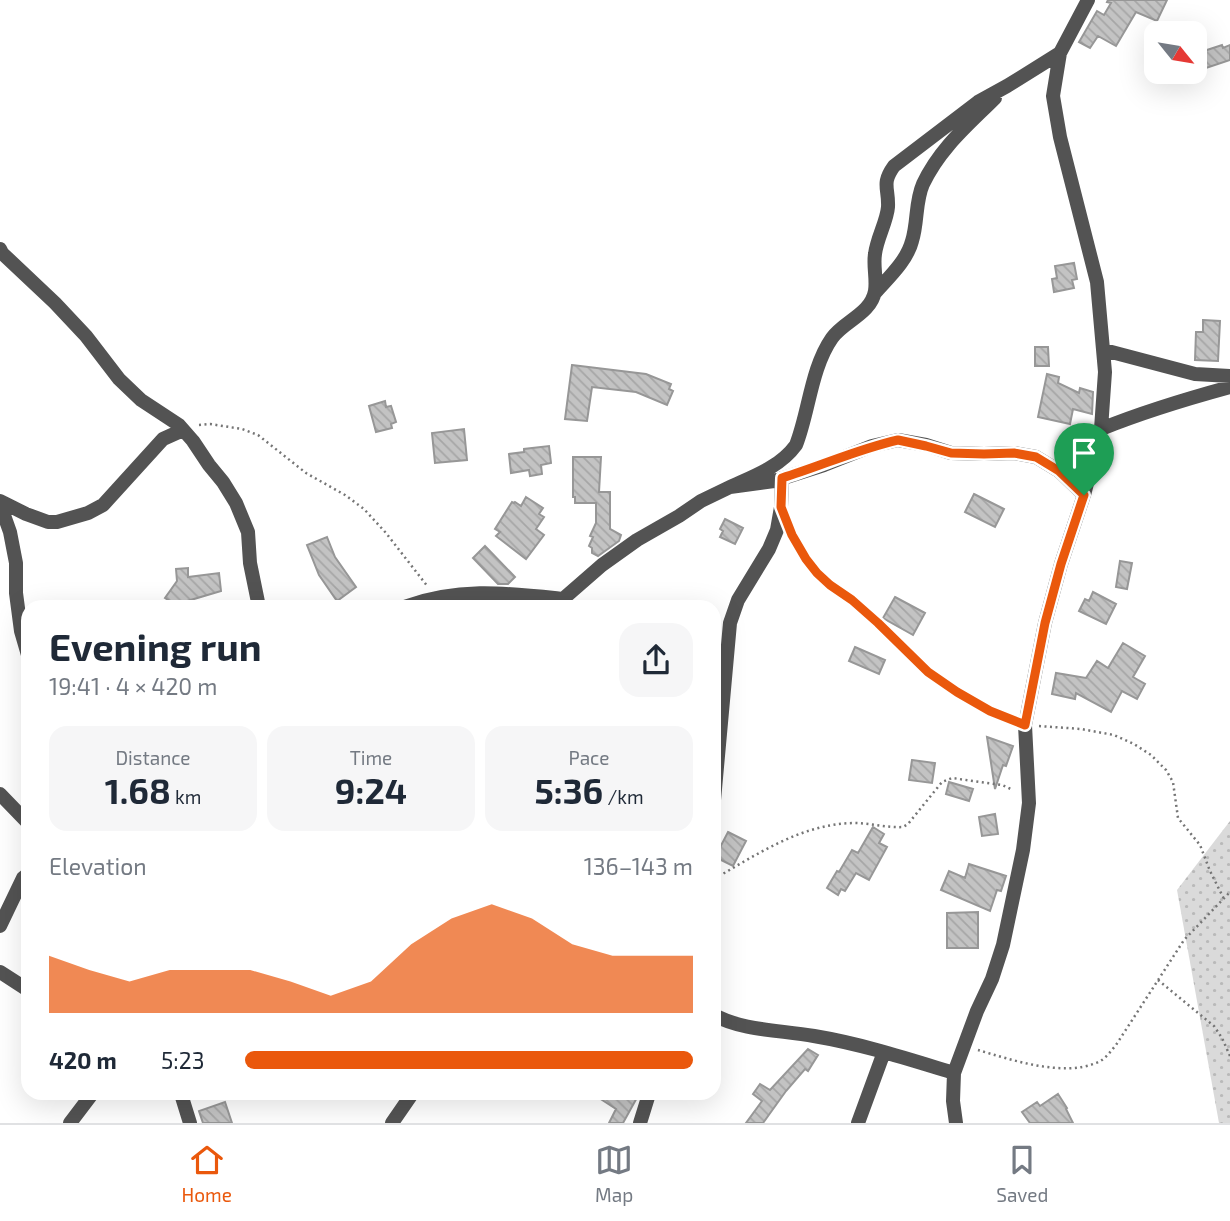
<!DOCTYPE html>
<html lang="en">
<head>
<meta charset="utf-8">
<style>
	body { margin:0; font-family:"Exo 2",sans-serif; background:#f6f6f7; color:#1f2937; height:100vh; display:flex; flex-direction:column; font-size:26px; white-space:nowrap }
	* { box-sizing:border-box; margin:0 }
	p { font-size:23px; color:#747a83 }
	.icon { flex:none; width:38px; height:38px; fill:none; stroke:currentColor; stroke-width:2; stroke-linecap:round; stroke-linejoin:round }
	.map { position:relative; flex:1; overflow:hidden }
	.details { position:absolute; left:21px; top:600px; width:700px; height:500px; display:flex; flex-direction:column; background:#fff; border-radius:21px; box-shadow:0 7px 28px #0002 }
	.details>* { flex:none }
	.needle { width:46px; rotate:120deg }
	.buttons { position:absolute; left:1144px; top:21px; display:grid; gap:14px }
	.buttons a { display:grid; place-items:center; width:63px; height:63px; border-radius:14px; background:#fff; box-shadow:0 7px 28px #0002; font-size:35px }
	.pin { position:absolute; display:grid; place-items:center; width:60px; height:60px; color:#fff; margin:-72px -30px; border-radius:50% 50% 50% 0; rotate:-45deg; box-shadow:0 0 7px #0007 }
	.pin .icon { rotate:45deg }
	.round { display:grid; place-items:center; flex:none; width:74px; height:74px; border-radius:21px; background:#f6f6f7 }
	.head { display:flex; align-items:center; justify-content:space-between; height:119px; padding:0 28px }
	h1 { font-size:38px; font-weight:700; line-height:52px }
	.figures { display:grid; grid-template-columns:repeat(3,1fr); gap:10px; height:119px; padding:7px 28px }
	.figures div { display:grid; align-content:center; border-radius:18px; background:#f6f6f7; text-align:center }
	.figures b { font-size:35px; font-weight:700 }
	.figures small { font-size:19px; font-weight:400 }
	.figures p { font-size:19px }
	.chart { height:196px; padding:14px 28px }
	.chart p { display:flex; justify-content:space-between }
	.chart svg { width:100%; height:126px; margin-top:7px; fill:#ea580c; opacity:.7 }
	ul { padding:0 28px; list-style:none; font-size:23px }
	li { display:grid; grid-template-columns:112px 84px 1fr; align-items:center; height:52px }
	li i { height:18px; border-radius:9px; background:#ea580c }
	.dock { display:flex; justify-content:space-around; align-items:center; height:98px; border-top:2px solid #e0e1e3; background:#fff; font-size:19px; color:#747a83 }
	.dock a { display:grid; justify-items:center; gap:4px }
	.dock .current { color:#ea580c }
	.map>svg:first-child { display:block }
	.grass { fill:url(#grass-dots) }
	.building { fill:url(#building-back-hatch); stroke:#979797; stroke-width:2 }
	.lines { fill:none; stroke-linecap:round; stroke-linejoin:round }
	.path { stroke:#757575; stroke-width:2.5; stroke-dasharray:2 3.5; stroke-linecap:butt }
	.minor { stroke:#535353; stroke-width:14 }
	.route-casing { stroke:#fff; stroke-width:14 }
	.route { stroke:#ea580c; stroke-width:9 }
</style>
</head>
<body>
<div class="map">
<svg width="1230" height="1123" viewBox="0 0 1230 1123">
	<defs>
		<pattern id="grass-dots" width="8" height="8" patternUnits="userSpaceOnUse" patternTransform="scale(1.75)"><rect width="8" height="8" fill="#dadada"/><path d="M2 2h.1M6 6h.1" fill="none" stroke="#b9b9b9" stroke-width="1.8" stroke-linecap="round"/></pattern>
		<pattern id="building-back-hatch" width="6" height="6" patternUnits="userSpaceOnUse" patternTransform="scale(1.75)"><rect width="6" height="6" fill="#c3c3c3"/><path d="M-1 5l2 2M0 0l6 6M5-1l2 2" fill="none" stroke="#a6a6a6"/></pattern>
	</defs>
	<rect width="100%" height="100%" fill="#fff"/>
	<path class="grass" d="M 1230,821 L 1230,1123 L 1219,1123 L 1177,890 Z"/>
	<path class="building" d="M 1108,0 L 1167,0 L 1157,21 L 1136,12 L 1116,46 L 1098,36 L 1090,48 L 1079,42 L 1097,11 L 1104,15 L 1111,3 L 1107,2 Z
		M 1222,45 L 1223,48 L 1230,45 L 1230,60 L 1206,68 L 1201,52 Z
		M 1074,263 L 1077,279 L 1072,280 L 1074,288 L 1054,292 L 1052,279 L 1057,278 L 1055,266 Z
		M 1203,320 L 1220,321 L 1218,361 L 1195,360 L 1196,332 L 1203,332 Z
		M 1035,347 L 1048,347 L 1049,366 L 1035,366 Z
		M 572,365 L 646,374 L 671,384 L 669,389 L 673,391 L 667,405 L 636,392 L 592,387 L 587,421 L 565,419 Z
		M 1047,374 L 1059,377 L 1058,383 L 1079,393 L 1080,388 L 1093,392 L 1092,414 L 1073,409 L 1070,424 L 1038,417 Z
		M 385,401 L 386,407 L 391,406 L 396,422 L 391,424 L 392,428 L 376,432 L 369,406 Z
		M 464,429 L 467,460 L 435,463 L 432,433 Z
		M 549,446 L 551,463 L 541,465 L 542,474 L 530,476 L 529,470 L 511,473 L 509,454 L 524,452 L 524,449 Z
		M 573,457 L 601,457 L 599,492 L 610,492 L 610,529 L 621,535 L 619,541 L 598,556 L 592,553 L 592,548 L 589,546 L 593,537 L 590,536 L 596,523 L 596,503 L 575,503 L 575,497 L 573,497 Z
		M 974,494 L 1004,509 L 995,527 L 965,512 Z
		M 526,497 L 543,508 L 539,514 L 544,517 L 536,529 L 544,535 L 526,559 L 496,536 L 500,532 L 495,529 L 512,502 L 514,503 L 515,502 L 521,506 Z
		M 725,519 L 743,528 L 735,544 L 720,537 L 723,531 L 720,529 Z
		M 327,537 L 335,557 L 356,587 L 337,601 L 319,575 L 307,545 Z
		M 485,546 L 515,577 L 508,584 L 498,584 L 473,558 Z
		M 1120,561 L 1132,563 L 1127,589 L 1116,587 Z
		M 188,568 L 188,577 L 219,573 L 221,591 L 184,602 L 179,607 L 165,598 L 177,581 L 176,569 Z
		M 1093,592 L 1116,604 L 1106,624 L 1079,611 L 1085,599 L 1089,601 Z
		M 895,597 L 925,613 L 913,635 L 883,618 Z
		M 1123,643 L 1145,656 L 1133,677 L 1145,684 L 1137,699 L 1122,691 L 1111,712 L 1076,693 L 1075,699 L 1052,694 L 1056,673 L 1086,678 L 1097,661 L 1108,668 Z
		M 855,647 L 885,660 L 879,674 L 849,661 Z
		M 987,737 L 1013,746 L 1006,766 L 1003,765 L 995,789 Z
		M 912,760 L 935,763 L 932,783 L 909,780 Z
		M 949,782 L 973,789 L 969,801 L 946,794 Z
		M 995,814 L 998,834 L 982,836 L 979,817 Z
		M 873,827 L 884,834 L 879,843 L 887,847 L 869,880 L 856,873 L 845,891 L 841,889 L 838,895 L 827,888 L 837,871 L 839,872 L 852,850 L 858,853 Z
		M 728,832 L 746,841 L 733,866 L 715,857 Z
		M 969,864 L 1006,876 L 1001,891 L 997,890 L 990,911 L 941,890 L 949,871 L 965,878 Z
		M 978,912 L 978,948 L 947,948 L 947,913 Z
		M 808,1049 L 818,1055 L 808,1071 L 805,1069 L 786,1091 L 763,1123 L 746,1123 L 762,1101 L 753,1094 L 760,1084 L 770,1090 Z
		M 593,1094 L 639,1094 L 623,1123 L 609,1123 L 616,1109 Z
		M 1058,1094 L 1067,1108 L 1066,1109 L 1073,1123 L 1030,1123 L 1022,1112 L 1037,1102 L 1040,1106 Z
		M 225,1102 L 232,1123 L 203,1123 L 199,1111 Z"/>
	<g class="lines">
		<path class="path" d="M 199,425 L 210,424 L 242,429 L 258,435 L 306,473 L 345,495 L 364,509 L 386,533 L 428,587
			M 791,533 L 806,559 L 817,573 L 878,623 L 928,672 L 957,692 L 990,711 L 1013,720
			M 1039,726 L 1081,729 L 1114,735 L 1134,744 L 1151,755 L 1166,770 L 1173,782 L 1178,818 L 1200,845 L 1210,871 L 1224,899
			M 714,879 C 758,854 801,824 854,823 C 871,823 887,828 903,827 L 908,824 L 942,782 L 952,778 L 1002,785 L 1013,790
			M 1158,980 L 1214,1026 L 1222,1038 L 1230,1056
			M 978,1050 C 1012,1060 1062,1077 1096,1063 C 1105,1060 1110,1052 1116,1045 L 1184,940 L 1230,892"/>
		<path class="minor" d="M 0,249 L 2,253 L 55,303 L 86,336 L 119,379 L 141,400 L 179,425 L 193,441 L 209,465 L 223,482 L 236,503 L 248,532 L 250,563 L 259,607
			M 875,293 C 888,278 907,261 912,241 C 918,222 915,202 923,184 C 940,148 968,125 995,98
			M 1104,350 L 1195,374 L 1230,376
			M 1101,429 C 1143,412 1186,399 1230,387
			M 730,487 C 754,476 780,467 796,445 C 809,412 811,368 832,338 C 844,321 871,314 875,291 C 877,279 873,266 875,254 C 877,238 887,221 888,207 C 889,188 881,184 894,166 L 978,102 L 1007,86 L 1060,53
			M 0,501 L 26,514 L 48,522 L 57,522 L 88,513 L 103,505 L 163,439 L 183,430
			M 0,504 L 10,532 L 16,563 L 16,593 L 21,631 L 28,655
			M 404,607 C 459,587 506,593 563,599
			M 558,607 L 563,599 L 602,565 L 637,540 L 679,516 L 701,501 L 730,487 L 774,481 L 824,465 L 872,446 L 898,440 L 926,445 L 951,453 L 984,454 L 1014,453 L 1036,457 L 1059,471 L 1084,495
			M 0,794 L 28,823
			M 714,800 L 730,623 L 738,600 L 769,549 L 777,530 L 781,507 L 782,478
			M 0,926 L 23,878 L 28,874
			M 0,972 L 28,990
			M 714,1015 C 743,1031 782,1030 814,1036 C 862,1044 908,1059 954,1073
			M 181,1094 L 190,1123
			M 70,1123 L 92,1094
			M 392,1123 L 412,1094
			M 640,1123 L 649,1094
			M 858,1123 L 884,1052
			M 956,1123 L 953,1101 L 954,1073 L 977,1011 L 992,979 L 1003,945 L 1023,850 L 1029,803 L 1025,725 L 1045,623 L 1061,564 L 1084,495 L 1101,429 L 1105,372 L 1097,282 L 1060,137 L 1053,96 L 1060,53 L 1088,0"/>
	</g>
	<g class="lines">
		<g class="route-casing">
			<path id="route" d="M 898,440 L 926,446 L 951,453 L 984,454 L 1014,453 L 1036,457 L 1059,471 L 1084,495 L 1061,564 L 1045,623 L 1025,725 L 990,711 L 957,692 L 928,672 L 878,623 L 852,600 L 830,585 L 817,573 L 806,559 L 792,535 L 781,507 L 782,478 C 821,466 858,449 898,440 Z"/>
		</g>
		<use href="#route" class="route"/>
	</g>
</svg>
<div class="buttons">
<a><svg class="needle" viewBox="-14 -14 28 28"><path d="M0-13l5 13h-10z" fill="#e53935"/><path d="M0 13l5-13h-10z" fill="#747a83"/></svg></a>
</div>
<div class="pin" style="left:1084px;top:495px;background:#1e9e55"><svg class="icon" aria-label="arrive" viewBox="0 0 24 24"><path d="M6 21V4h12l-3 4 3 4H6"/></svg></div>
<section class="details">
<div class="head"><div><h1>Evening run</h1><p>19:41 · 4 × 420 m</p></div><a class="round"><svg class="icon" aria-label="share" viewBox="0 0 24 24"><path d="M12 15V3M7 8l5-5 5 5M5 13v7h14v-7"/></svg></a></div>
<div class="figures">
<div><p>Distance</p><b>1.68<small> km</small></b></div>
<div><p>Time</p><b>9:24</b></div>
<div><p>Pace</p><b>5:36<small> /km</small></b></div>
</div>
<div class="chart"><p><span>Elevation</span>136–143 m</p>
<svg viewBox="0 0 160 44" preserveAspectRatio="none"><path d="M0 44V24L10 29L20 33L30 29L40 29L50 29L60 33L70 38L80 33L90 20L100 11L110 6L120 11L130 20L140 24L150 24L160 24V44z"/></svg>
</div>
<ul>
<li><b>420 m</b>5:23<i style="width:100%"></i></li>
</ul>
</section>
</div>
<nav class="dock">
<a class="current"><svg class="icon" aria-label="home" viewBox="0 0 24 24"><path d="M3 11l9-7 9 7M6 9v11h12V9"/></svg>Home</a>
<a><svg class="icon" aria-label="map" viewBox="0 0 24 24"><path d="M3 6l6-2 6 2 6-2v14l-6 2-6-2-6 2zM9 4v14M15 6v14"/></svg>Map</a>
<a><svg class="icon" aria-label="saved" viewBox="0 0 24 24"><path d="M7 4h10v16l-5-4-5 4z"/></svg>Saved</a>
</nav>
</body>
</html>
